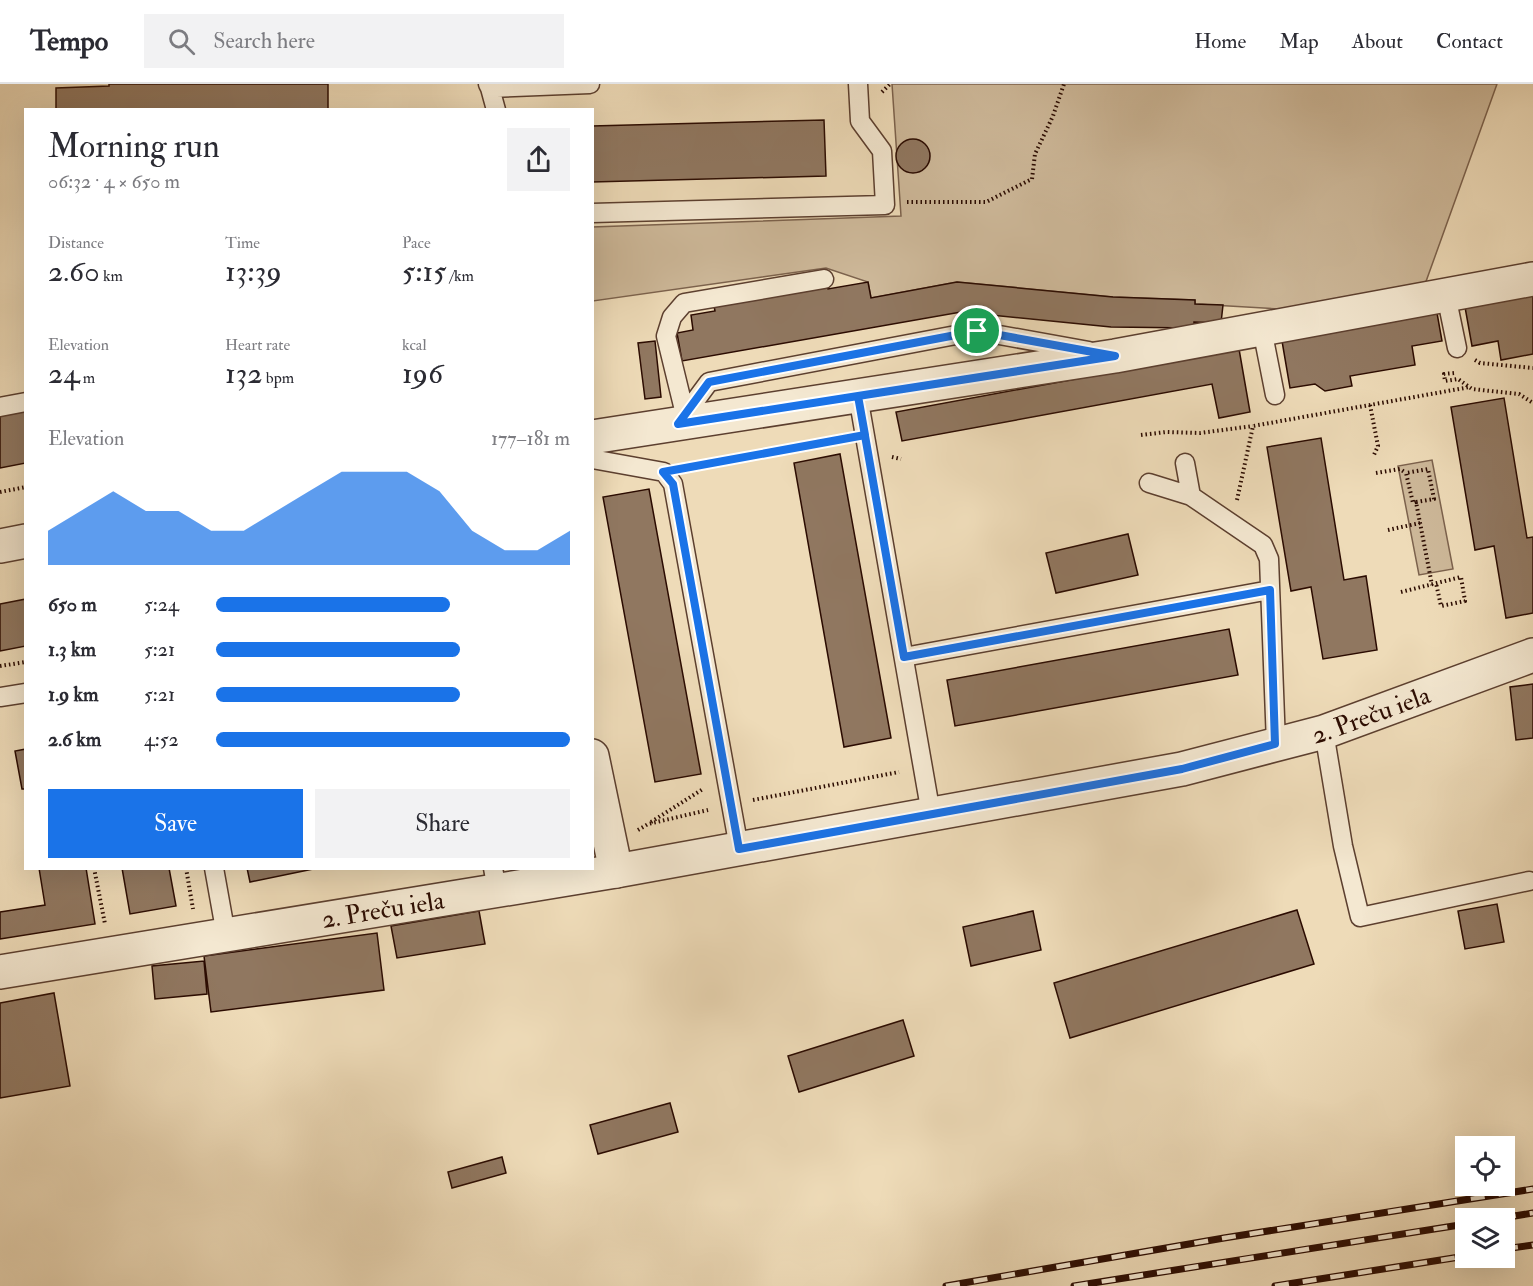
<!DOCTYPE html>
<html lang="en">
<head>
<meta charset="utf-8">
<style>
	body { margin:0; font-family:"IM FELL Double Pica",serif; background:#f2f2f3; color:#2b2b33; height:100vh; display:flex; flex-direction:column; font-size:22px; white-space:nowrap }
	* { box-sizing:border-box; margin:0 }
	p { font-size:20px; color:#7c7c81 }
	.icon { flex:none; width:33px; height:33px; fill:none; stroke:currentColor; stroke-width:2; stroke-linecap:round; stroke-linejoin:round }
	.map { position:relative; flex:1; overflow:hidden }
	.sheet { position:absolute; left:24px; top:24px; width:570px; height:762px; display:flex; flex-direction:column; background:#fff; border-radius:0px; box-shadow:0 6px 24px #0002 }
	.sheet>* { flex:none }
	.controls { position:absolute; left:1455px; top:1052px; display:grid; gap:12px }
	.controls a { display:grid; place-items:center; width:60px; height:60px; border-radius:0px; background:#fff; box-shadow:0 6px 24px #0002; font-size:30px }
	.pin { position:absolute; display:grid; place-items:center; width:51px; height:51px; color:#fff; margin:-26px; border:3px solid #fff; border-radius:50%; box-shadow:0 2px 6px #0007 }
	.round { display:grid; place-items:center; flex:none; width:63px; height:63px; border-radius:0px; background:#f2f2f3 }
	.headline { display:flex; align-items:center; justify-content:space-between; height:102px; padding:0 24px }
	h1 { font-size:33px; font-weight:600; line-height:45px }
	.metrics { display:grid; grid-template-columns:repeat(3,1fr); gap:9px; height:102px; padding:6px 24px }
	.metrics div { display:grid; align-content:center }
	.metrics b { font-size:30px; font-weight:600 }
	.metrics small { font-size:16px; font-weight:400 }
	.metrics p { font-size:16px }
	.chart { height:168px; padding:12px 24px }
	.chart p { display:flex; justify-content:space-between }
	.chart svg { width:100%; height:108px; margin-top:6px; fill:#1a73e8; opacity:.7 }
	.primary-button { display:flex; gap:12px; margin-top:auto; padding:12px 24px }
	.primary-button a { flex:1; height:69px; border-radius:0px; background:#1a73e8; color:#fff; font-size:24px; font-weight:600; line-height:69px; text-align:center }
	.primary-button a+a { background:#f2f2f3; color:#2b2b33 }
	ul { padding:0 24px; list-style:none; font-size:20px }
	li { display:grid; grid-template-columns:96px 72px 1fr; align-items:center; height:45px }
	li i { height:15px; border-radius:8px; background:#1a73e8 }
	header { display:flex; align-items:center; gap:36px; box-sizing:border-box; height:84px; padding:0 30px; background:#fff; border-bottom:2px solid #e1e1e2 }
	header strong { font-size:28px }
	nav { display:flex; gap:33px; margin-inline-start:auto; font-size:21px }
	.search { width:420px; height:54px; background:#f2f2f3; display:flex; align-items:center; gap:15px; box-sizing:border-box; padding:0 21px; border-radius:0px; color:#7c7c81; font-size:22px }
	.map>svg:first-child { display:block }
	.green { fill:#cdb899; stroke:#7c624d; stroke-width:1.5 }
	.building { fill:#907760; stroke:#2b0b01; stroke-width:1.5 }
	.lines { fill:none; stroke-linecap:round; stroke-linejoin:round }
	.lane-casing { stroke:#5c3f2f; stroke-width:21 }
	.street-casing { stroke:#5c3f2f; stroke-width:36 }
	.path { stroke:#2b0b01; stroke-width:4; stroke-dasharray:1.5 3; stroke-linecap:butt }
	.lane { stroke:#f4e8d1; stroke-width:18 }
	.street { stroke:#f4e8d1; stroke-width:33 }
	.rail-casing { stroke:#2b0b01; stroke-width:7 }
	.rail { stroke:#f4e8d1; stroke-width:4.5; stroke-dasharray:14; stroke-linecap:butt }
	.route-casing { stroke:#fff; stroke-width:12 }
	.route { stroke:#1a73e8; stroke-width:8 }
	.labels { text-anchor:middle; stroke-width:4.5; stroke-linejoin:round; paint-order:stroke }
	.street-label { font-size:26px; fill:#2b0b01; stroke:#f4e8d1 }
</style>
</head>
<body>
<header>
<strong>Tempo</strong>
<div class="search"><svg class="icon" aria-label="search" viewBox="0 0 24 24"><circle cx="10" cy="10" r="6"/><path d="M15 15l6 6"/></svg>Search here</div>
<nav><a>Home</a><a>Map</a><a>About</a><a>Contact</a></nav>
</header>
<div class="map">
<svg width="1533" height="1202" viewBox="0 0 1533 1202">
	<rect width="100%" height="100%" fill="#eedbb8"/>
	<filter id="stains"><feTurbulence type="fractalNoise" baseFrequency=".00333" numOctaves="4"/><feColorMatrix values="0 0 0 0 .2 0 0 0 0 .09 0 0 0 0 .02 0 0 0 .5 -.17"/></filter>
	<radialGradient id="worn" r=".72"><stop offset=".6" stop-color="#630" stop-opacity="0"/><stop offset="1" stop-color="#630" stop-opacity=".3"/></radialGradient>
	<path class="green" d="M 892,0 L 1497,0 L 1424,203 L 1296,226 L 1195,220 L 1195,216 L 1113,213 L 957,198 L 871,214 L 868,198 L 826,184 L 593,217 L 592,143 L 901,132 Z
		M 1432,376 L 1453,485 L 1419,491 L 1398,382 Z"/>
	<path class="building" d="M 109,0 L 328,0 L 328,26 L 56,26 L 56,4 L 109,2 Z
		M 824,36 L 826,92 L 592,98 L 592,42 Z
		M896 72a17 17 0 1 1 34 0a17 17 0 1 1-34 0Z
		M 868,198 L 871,214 L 957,198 L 1113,213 L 1195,216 L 1195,220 L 1223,221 L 1221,239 L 1194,238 L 1194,244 L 1111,243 L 961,228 L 682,277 L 677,249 L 693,246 L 691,231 L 715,227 L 714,222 L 827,202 L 828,205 Z
		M 1533,210 L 1533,270 L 1501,276 L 1498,257 L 1472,262 L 1465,223 Z
		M 1437,229 L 1442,257 L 1412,262 L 1415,281 L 1350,292 L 1352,302 L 1325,307 L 1315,300 L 1290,304 L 1282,257 Z
		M 655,257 L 661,313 L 645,315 L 638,259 Z
		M 1239,265 L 1250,328 L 1219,334 L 1212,300 L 902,357 L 896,328 Z
		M 1504,314 L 1527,454 L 1533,453 L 1533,529 L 1506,534 L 1494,462 L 1475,466 L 1451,323 Z
		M 26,327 L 26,379 L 0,384 L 0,332 Z
		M 1321,354 L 1344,496 L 1366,492 L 1377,566 L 1323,575 L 1311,503 L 1291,507 L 1267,363 Z
		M 840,370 L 891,654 L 844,663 L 794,379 Z
		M 649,405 L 701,690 L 655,698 L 603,413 Z
		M 1128,450 L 1138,491 L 1056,509 L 1046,469 Z
		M 26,515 L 26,562 L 0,567 L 0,520 Z
		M 1229,545 L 1238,591 L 955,642 L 947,596 Z
		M 1533,600 L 1533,654 L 1516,656 L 1510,603 Z
		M 26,665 L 26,705 L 22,705 L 15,667 Z
		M 39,784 L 86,784 L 95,840 L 0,855 L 0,828 L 45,821 Z
		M 122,784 L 169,784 L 176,822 L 130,830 Z
		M 247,784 L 318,784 L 250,798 Z
		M 1497,820 L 1504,858 L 1465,865 L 1458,827 Z
		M 1297,826 L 1314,880 L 1070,954 L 1054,899 Z
		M 479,827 L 485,860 L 397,874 L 391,842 Z
		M 1033,827 L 1041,866 L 971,882 L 963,843 Z
		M 377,849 L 384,906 L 211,928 L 204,872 Z
		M 204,877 L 207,910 L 155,915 L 152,882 Z
		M 54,909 L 70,1002 L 0,1014 L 0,919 Z
		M 903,936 L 914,972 L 799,1008 L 788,972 Z
		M 670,1019 L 678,1048 L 598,1070 L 590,1041 Z
		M 502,1073 L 506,1089 L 452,1104 L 448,1088 Z"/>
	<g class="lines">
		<g class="lane-casing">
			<path id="lane" d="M 488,0 L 490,4 L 590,0
				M 490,4 L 496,26
				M 592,129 L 885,121 L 882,67 L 860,37 L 858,0
				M 1446,211 L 1457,264
				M 1262,245 L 1275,311
				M 858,312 L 931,730
				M 0,323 L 26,318
				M 685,330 L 666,252 L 672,233 L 684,219 L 824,195
				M 678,340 L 709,298 L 977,247 L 1089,267
				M 592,375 L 664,388 L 673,400 L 739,764
				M 1185,379 L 1191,412 L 1263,461 L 1269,475 L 1276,660
				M 1149,399 L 1191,412
				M 904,573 L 1270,506
				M 0,613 L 26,609
				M 1324,648 L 1343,762 L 1360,833 L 1529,797
				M 214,784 L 226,851
				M 493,784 L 497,806"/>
		</g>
		<g class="street-casing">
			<g id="street">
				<path d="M 592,353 L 1115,272 L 1533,195"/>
				<path d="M 0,462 L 26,457"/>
				<path d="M 592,672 L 616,787"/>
				<path id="s1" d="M 0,888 L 616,787 L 1182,685 L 1324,648 L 1533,571"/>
			</g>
		</g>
		<path class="path" d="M 882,8 L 890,0
			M 907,118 L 986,118 L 1032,95 L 1035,70 L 1053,32 L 1064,0
			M 1475,276 L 1480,279 L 1533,284
			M 1454,289 L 1444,290 L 1445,297 L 1458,295 L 1472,305 L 1519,310 L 1533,319
			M 1370,321 L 1378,362 L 1373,373
			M 1141,351 L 1166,348 L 1200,349 L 1253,342
			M 892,373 L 901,375
			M 689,384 L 844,355
			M 1376,389 L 1400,385 L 1406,389
			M 0,408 L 26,403
			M 1237,416 L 1253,342 L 1470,303
			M 1416,418 L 1413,419 L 1406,389 L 1428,385 L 1434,415 L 1416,418 L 1432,501
			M 1388,446 L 1420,439
			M 1401,508 L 1461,493 L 1465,517 L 1441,522 L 1436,499
			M 0,582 L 26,578
			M 753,716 L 899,688
			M 651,738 L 703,705
			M 638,746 L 648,740 L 708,726
			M 94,784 L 105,840
			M 186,784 L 193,825"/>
		<use href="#lane" class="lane"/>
		<use href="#street" class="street"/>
		<g class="rail-casing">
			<path id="rail" d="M 1502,1134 L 1533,1129
				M 1504,1165 L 1533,1161
				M 946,1202 L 1224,1154 L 1533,1105
				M 1074,1202 L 1466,1140
				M 1275,1202 L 1466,1172"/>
		</g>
		<use href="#rail" class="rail"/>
	</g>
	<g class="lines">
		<g class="route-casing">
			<path id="route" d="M 977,247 L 1115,272 L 858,312 L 865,351 L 663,388 L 673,400 L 739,765 L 1182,685 L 1275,660 L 1270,506 L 904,573 L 858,312 L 678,340 L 709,298 L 977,247"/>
		</g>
		<use href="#route" class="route"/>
	</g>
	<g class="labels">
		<g class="street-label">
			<text dy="9" stroke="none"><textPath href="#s1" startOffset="1396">2. Preču iela</textPath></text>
			<text dy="9" stroke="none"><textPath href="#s1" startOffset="388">2. Preču iela</textPath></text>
		</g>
	</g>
	<rect width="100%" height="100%" filter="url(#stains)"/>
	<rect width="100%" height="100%" fill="url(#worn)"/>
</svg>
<div class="controls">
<a><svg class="icon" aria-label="locate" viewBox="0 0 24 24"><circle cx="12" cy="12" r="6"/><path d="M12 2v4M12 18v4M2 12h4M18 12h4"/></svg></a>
<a><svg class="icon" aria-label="layers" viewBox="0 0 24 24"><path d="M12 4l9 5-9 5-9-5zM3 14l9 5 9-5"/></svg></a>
</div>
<div class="pin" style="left:977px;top:247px;background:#1e9e55"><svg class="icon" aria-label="arrive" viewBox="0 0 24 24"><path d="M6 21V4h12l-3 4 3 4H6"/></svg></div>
<section class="sheet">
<div class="headline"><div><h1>Morning run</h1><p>06:32 · 4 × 650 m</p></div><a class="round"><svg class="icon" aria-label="share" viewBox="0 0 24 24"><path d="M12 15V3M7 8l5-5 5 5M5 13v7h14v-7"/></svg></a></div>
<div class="metrics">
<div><p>Distance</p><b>2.60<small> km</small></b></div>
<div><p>Time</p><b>13:39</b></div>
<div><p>Pace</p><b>5:15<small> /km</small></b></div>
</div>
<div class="metrics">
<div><p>Elevation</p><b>24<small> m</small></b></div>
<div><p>Heart rate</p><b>132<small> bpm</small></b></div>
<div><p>kcal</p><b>196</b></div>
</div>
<div class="chart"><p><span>Elevation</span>177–181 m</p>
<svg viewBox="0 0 160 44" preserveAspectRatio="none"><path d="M0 44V30L10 22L20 14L30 22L40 22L50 30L60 30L70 22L80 14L90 6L100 6L110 6L120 14L130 30L140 38L150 38L160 30V44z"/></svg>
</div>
<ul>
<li><b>650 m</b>5:24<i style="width:66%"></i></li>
<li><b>1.3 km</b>5:21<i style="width:69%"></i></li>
<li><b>1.9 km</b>5:21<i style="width:69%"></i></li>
<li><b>2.6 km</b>4:52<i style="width:100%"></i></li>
</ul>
<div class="primary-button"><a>Save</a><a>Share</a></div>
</section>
</div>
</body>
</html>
